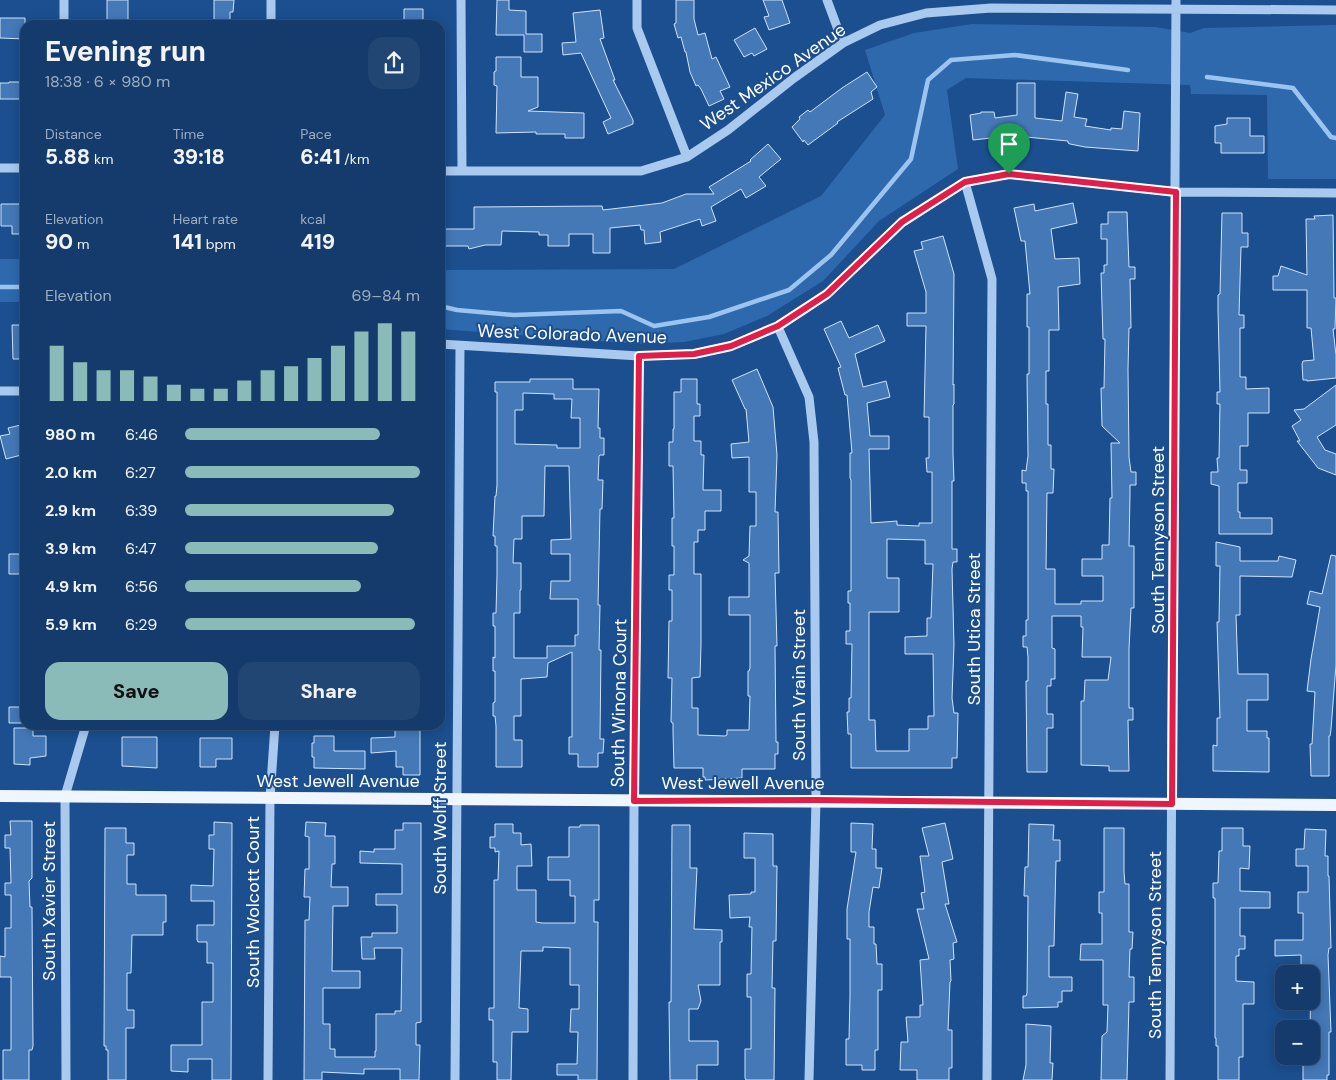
<!DOCTYPE html>
<html lang="en">
<head>
<meta charset="utf-8">
<style>
	body { margin:0; font-family:"DM Sans",sans-serif; background:#214673; color:#f1f3f6; height:100vh; display:flex; flex-direction:column; font-size:19px; white-space:nowrap }
	* { box-sizing:border-box; margin:0 }
	p { font-size:16px; color:#9dadc1 }
	.icon { flex:none; width:28px; height:28px; fill:none; stroke:currentColor; stroke-width:2; stroke-linecap:round; stroke-linejoin:round }
	.map { position:relative; flex:1; overflow:hidden }
	.drawer { position:absolute; left:20px; top:20px; width:425px; height:710px; display:flex; flex-direction:column; background:#143b6b; border-radius:15px; box-shadow:0 2px 12px #0003,0 0 0 1px #33557e }
	.drawer>* { flex:none }
	.tools { position:absolute; left:1275px; top:965px; display:grid; gap:10px }
	.tools a { display:grid; place-items:center; width:45px; height:45px; border-radius:10px; background:#143b6b; box-shadow:0 2px 12px #0003,0 0 0 1px #33557e; font-size:25px }
	.pin { position:absolute; display:grid; place-items:center; width:42px; height:42px; color:#fff; margin:-51px -21px; border-radius:50% 50% 50% 0; rotate:-45deg; box-shadow:0 0 5px #0007 }
	.pin .icon { rotate:45deg }
	.round { display:grid; place-items:center; flex:none; width:52px; height:52px; border-radius:15px; background:#214673 }
	.head { display:flex; align-items:center; justify-content:space-between; height:85px; padding:0 25px }
	h1 { font-size:28px; font-weight:800; line-height:38px }
	.metrics { display:grid; grid-template-columns:repeat(3,1fr); gap:8px; height:85px; padding:5px 25px }
	.metrics div { display:grid; align-content:center }
	.metrics b { font-size:21px; font-weight:800 }
	.metrics small { font-size:14px; font-weight:400 }
	.metrics p { font-size:14px }
	.chart { height:140px; padding:10px 25px }
	.chart p { display:flex; justify-content:space-between }
	.chart svg { width:100%; height:90px; margin-top:5px; stroke:#8bbbb9; stroke-width:6 }
	.primary-button { display:flex; gap:10px; margin-top:auto; padding:10px 25px }
	.primary-button a { flex:1; height:58px; border-radius:15px; background:#8bbbb9; color:#111; font-size:20px; font-weight:800; line-height:58px; text-align:center }
	.primary-button a+a { background:#214673; color:#f1f3f6 }
	ul { padding:0 25px; list-style:none; font-size:16px }
	li { display:grid; grid-template-columns:80px 60px 1fr; align-items:center; height:38px }
	li i { height:12px; border-radius:6px; background:#8bbbb9 }
	.map>svg:first-child { display:block }
	.green { fill:#2e69ad }
	.lines { fill:none; stroke-linecap:round; stroke-linejoin:round }
	.stream { stroke:#9cc4f0; stroke-width:4.5 }
	.building { fill:#4478b7; stroke:#cfe3fa; fill-rule:evenodd }
	.minor { stroke:#a9c9ee; stroke-width:9 }
	.major { stroke:#f0f6ff; stroke-width:12 }
	.route-casing { stroke:#fff; stroke-width:10 }
	.route { stroke:#e11d48; stroke-width:6 }
	.labels { text-anchor:middle; stroke-width:4; stroke-linejoin:round; paint-order:stroke }
	.street-label { font-size:18px; fill:#fff; stroke:#1b4f8f }
</style>
</head>
<body>
<div class="map">
<svg width="1336" height="1080" viewBox="0 0 1336 1080">
	<rect width="100%" height="100%" fill="#1b4f8f"/>
	<path class="green" d="M 972,24 L 1156,27 L 1190,33 L 1204,28 L 1336,25 L 1336,179 L 1268,179 L 1267,95 L 1191,94 L 1190,85 L 966,78 L 947,90 L 958,169 L 879,221 L 823,281 L 767,316 L 724,334 L 684,342 L 639,344 L 440,329 L 440,270 L 674,269 L 821,196 L 885,115 L 865,50 L 914,33 Z
		M 0,259 L 25,259 L 25,302 L 0,302 Z"/>
	<g class="lines">
		<path class="stream" d="M 1207,77 L 1293,88 L 1331,137 L 1336,138
			M 0,287 L 25,287
			M 440,306 L 457,310 L 514,315 L 621,311 L 654,326 L 709,317 L 789,290 L 831,255 L 911,159 L 928,80 L 951,60 L 1015,55 L 1128,70"/>
	</g>
	<path class="building" d="M 107,0 L 128,0 L 128,25 L 107,25 Z
		M 214,0 L 234,0 L 233,12 L 230,12 L 230,25 L 214,25 Z
		M 497,0 L 509,0 L 509,10 L 526,11 L 526,34 L 542,34 L 542,52 L 524,52 L 524,35 L 496,35 Z
		M 676,0 L 694,0 L 694,19 L 698,35 L 705,33 L 712,59 L 716,57 L 730,87 L 720,91 L 724,99 L 709,106 L 701,89 L 698,85 L 696,86 L 690,72 L 686,52 L 685,52 L 681,37 L 678,38 L 674,24 L 676,23 Z
		M 763,0 L 782,0 L 790,23 L 769,30 L 764,17 L 769,16 Z
		M 404,9 L 423,9 L 423,25 L 404,25 Z
		M 600,10 L 604,38 L 600,39 L 615,80 L 613,80 L 633,120 L 633,124 L 608,134 L 603,122 L 611,118 L 581,53 L 563,55 L 562,43 L 576,42 L 573,13 Z
		M 0,18 L 25,18 L 25,39 L 0,38 Z
		M 755,28 L 767,49 L 754,56 L 752,53 L 744,57 L 734,40 Z
		M 496,57 L 521,57 L 521,77 L 538,77 L 538,107 L 528,111 L 584,113 L 584,138 L 565,138 L 565,134 L 536,134 L 536,132 L 496,133 L 497,86 L 494,85 L 494,72 L 496,71 Z
		M 867,72 L 877,87 L 871,92 L 873,99 L 837,122 L 838,123 L 808,145 L 804,140 L 803,142 L 792,127 L 800,119 L 799,117 L 808,110 L 810,112 L 842,88 Z
		M 9,82 L 25,82 L 25,99 L 0,99 L 0,83 L 9,83 Z
		M 1017,83 L 1035,83 L 1035,118 L 1062,121 L 1066,92 L 1078,94 L 1074,117 L 1087,119 L 1085,126 L 1111,130 L 1111,128 L 1122,129 L 1124,111 L 1140,113 L 1138,151 L 1085,147 L 1070,144 L 1068,143 L 1068,141 L 1026,137 L 1026,134 L 973,140 L 970,115 L 981,113 L 981,112 L 994,112 L 995,118 L 1017,115 Z
		M 1227,118 L 1250,118 L 1250,136 L 1264,136 L 1264,153 L 1221,153 L 1221,143 L 1215,143 L 1215,126 L 1227,124 Z
		M 768,144 L 781,159 L 759,177 L 766,186 L 746,198 L 741,189 L 711,207 L 716,221 L 702,226 L 700,219 L 660,232 L 661,242 L 645,244 L 644,230 L 641,230 L 640,225 L 610,228 L 610,253 L 593,253 L 593,234 L 569,234 L 569,246 L 548,246 L 548,235 L 539,235 L 539,232 L 502,231 L 501,245 L 485,245 L 469,249 L 468,246 L 440,246 L 440,229 L 474,229 L 474,207 L 602,206 L 603,210 L 662,203 L 686,194 L 714,194 L 709,187 L 751,161 L 750,160 Z
		M 1073,203 L 1077,223 L 1051,229 L 1055,259 L 1079,258 L 1080,284 L 1058,287 L 1059,330 L 1049,330 L 1049,371 L 1046,371 L 1046,404 L 1048,404 L 1048,445 L 1051,445 L 1051,469 L 1054,469 L 1053,493 L 1047,493 L 1046,569 L 1055,569 L 1055,604 L 1081,604 L 1081,601 L 1103,601 L 1103,576 L 1082,576 L 1082,559 L 1102,559 L 1102,545 L 1109,545 L 1110,498 L 1112,498 L 1111,443 L 1120,443 L 1102,426 L 1101,388 L 1104,388 L 1105,339 L 1103,339 L 1101,273 L 1104,273 L 1104,265 L 1107,265 L 1107,239 L 1101,239 L 1101,224 L 1108,224 L 1108,212 L 1127,212 L 1129,267 L 1135,267 L 1135,279 L 1130,279 L 1131,328 L 1129,328 L 1128,369 L 1129,457 L 1131,472 L 1136,472 L 1136,485 L 1130,485 L 1130,494 L 1129,546 L 1134,546 L 1134,608 L 1131,608 L 1129,649 L 1129,708 L 1133,708 L 1133,720 L 1128,720 L 1129,771 L 1109,771 L 1109,766 L 1081,765 L 1081,701 L 1084,701 L 1085,680 L 1108,680 L 1111,657 L 1082,657 L 1083,627 L 1081,627 L 1081,616 L 1052,616 L 1052,648 L 1055,649 L 1055,679 L 1051,679 L 1051,686 L 1047,686 L 1047,714 L 1053,714 L 1053,728 L 1047,728 L 1047,772 L 1027,772 L 1026,681 L 1028,681 L 1028,657 L 1027,647 L 1023,647 L 1023,636 L 1026,636 L 1026,620 L 1028,620 L 1028,491 L 1026,491 L 1026,483 L 1022,483 L 1022,470 L 1026,471 L 1028,456 L 1027,374 L 1029,374 L 1029,327 L 1027,327 L 1027,294 L 1030,294 L 1025,241 L 1021,241 L 1014,208 L 1034,204 L 1035,211 Z
		M 1,204 L 22,204 L 22,206 L 25,206 L 25,234 L 12,234 L 12,226 L 1,226 Z
		M 1222,213 L 1242,213 L 1242,233 L 1248,233 L 1248,247 L 1241,247 L 1239,315 L 1244,315 L 1244,328 L 1240,328 L 1240,377 L 1246,377 L 1246,389 L 1269,388 L 1269,413 L 1248,413 L 1248,446 L 1240,446 L 1240,470 L 1247,470 L 1247,483 L 1238,483 L 1238,512 L 1240,512 L 1240,518 L 1272,518 L 1272,534 L 1219,534 L 1219,486 L 1211,484 L 1211,472 L 1218,472 L 1217,458 L 1219,458 L 1220,404 L 1217,404 L 1217,392 L 1220,392 L 1218,310 L 1218,295 L 1220,294 Z
		M 1333,215 L 1334,298 L 1336,298 L 1335,329 L 1333,329 L 1336,355 L 1336,378 L 1307,381 L 1307,380 L 1303,380 L 1302,364 L 1303,361 L 1314,360 L 1311,328 L 1307,328 L 1307,290 L 1273,290 L 1273,276 L 1278,276 L 1281,266 L 1307,275 L 1306,219 L 1315,219 L 1314,216 Z
		M 943,236 L 954,274 L 953,385 L 954,384 L 954,404 L 953,405 L 953,453 L 954,481 L 952,481 L 952,549 L 957,549 L 957,562 L 953,562 L 952,569 L 954,645 L 952,698 L 954,713 L 958,713 L 957,758 L 952,758 L 952,768 L 851,768 L 851,734 L 848,734 L 847,712 L 849,712 L 849,698 L 851,698 L 852,644 L 846,644 L 846,631 L 850,631 L 850,603 L 848,603 L 848,591 L 851,591 L 851,480 L 850,478 L 850,453 L 852,453 L 847,395 L 845,395 L 838,368 L 841,367 L 824,329 L 841,321 L 849,338 L 878,325 L 885,341 L 855,354 L 863,387 L 886,381 L 890,397 L 867,403 L 870,436 L 889,436 L 889,449 L 869,449 L 871,523 L 897,521 L 897,525 L 919,526 L 919,523 L 932,523 L 932,472 L 927,472 L 926,458 L 929,458 L 929,417 L 924,417 L 926,326 L 907,326 L 907,313 L 926,313 L 926,292 L 914,251 L 923,249 L 921,242 ZM 887,539 L 925,540 L 925,564 L 933,564 L 931,618 L 927,618 L 927,636 L 905,637 L 905,654 L 933,654 L 934,716 L 928,716 L 928,729 L 909,729 L 909,751 L 876,751 L 875,720 L 869,720 L 869,612 L 899,612 L 899,578 L 887,578 Z
		M 12,325 L 25,325 L 25,359 L 13,359 Z
		M 757,369 L 773,407 L 777,455 L 775,512 L 778,512 L 779,573 L 775,573 L 777,646 L 775,646 L 776,742 L 778,742 L 778,754 L 775,754 L 775,769 L 742,769 L 742,778 L 705,780 L 705,777 L 703,777 L 703,768 L 674,768 L 673,732 L 673,723 L 671,722 L 672,678 L 668,678 L 669,621 L 672,621 L 672,590 L 669,590 L 669,575 L 674,575 L 674,546 L 672,546 L 672,518 L 674,518 L 673,466 L 669,466 L 669,442 L 673,442 L 673,429 L 674,429 L 674,392 L 681,392 L 681,379 L 697,379 L 697,404 L 700,404 L 700,416 L 694,416 L 694,441 L 701,441 L 701,455 L 704,455 L 703,490 L 721,490 L 721,511 L 705,511 L 705,530 L 698,530 L 698,542 L 694,542 L 694,574 L 701,574 L 701,645 L 700,677 L 692,678 L 692,708 L 698,708 L 698,735 L 725,736 L 727,735 L 727,730 L 749,730 L 750,696 L 748,696 L 748,671 L 749,671 L 750,668 L 750,615 L 729,615 L 729,597 L 749,597 L 749,563 L 743,560 L 749,556 L 750,526 L 756,526 L 756,492 L 749,492 L 749,457 L 732,458 L 731,444 L 749,442 L 746,409 L 745,409 L 732,380 Z
		M 530,379 L 573,379 L 573,389 L 599,389 L 598,428 L 600,428 L 600,438 L 604,438 L 604,455 L 600,455 L 599,456 L 598,480 L 603,480 L 602,509 L 600,509 L 598,605 L 600,605 L 599,650 L 601,650 L 600,739 L 604,739 L 603,753 L 598,753 L 598,767 L 578,767 L 578,754 L 569,754 L 569,737 L 572,737 L 572,652 L 548,663 L 547,677 L 521,679 L 521,716 L 514,716 L 514,740 L 522,740 L 522,767 L 496,767 L 496,726 L 495,716 L 493,716 L 493,703 L 495,702 L 495,671 L 493,671 L 493,657 L 495,658 L 495,626 L 493,626 L 493,613 L 496,613 L 497,575 L 497,546 L 495,546 L 495,536 L 493,536 L 495,496 L 496,496 L 497,485 L 497,392 L 495,392 L 495,382 L 530,382 ZM 523,393 L 554,394 L 554,399 L 572,399 L 571,418 L 580,418 L 580,448 L 557,448 L 557,445 L 515,444 L 515,410 L 523,410 ZM 545,466 L 569,466 L 571,539 L 551,540 L 551,554 L 570,554 L 570,581 L 551,581 L 550,599 L 578,599 L 578,635 L 575,635 L 575,646 L 547,646 L 547,658 L 514,658 L 514,613 L 520,613 L 520,590 L 521,590 L 521,563 L 513,563 L 514,539 L 522,539 L 522,516 L 544,516 Z
		M 1336,385 L 1336,425 L 1317,437 L 1325,450 L 1336,454 L 1336,475 L 1318,468 L 1297,441 L 1300,441 L 1292,426 L 1301,420 L 1294,410 L 1304,409 Z
		M 25,424 L 25,454 L 6,459 L 0,436 L 10,434 L 8,428 Z
		M 1216,542 L 1240,547 L 1240,561 L 1278,561 L 1279,556 L 1296,560 L 1292,577 L 1240,576 L 1240,615 L 1236,615 L 1238,674 L 1268,674 L 1268,700 L 1247,700 L 1247,731 L 1267,731 L 1267,738 L 1269,738 L 1269,772 L 1213,771 L 1213,745 L 1217,746 L 1217,718 L 1220,718 L 1217,622 L 1219,622 L 1220,566 L 1216,566 Z
		M 9,554 L 25,554 L 25,574 L 9,574 Z
		M 1331,555 L 1336,556 L 1336,665 L 1331,729 L 1330,736 L 1329,736 L 1329,776 L 1311,776 L 1310,744 L 1312,744 L 1315,692 L 1307,691 L 1311,659 L 1320,607 L 1307,604 L 1310,591 L 1322,594 Z
		M 9,707 L 25,707 L 25,723 L 9,723 Z
		M 395,725 L 420,725 L 420,775 L 403,775 L 403,767 L 396,767 L 396,751 L 371,753 L 371,738 L 395,737 Z
		M 14,728 L 33,728 L 33,736 L 46,736 L 46,756 L 30,758 L 30,765 L 14,764 Z
		M 314,736 L 334,736 L 334,751 L 365,751 L 365,769 L 314,768 L 314,757 L 312,757 L 312,743 L 314,743 Z
		M 122,737 L 157,737 L 157,768 L 122,766 Z
		M 200,738 L 232,738 L 232,759 L 216,759 L 216,767 L 200,767 Z
		M 10,821 L 32,821 L 32,878 L 29,881 L 30,907 L 32,907 L 33,1046 L 32,1050 L 29,1050 L 29,1080 L 3,1080 L 3,1050 L 11,1050 L 11,977 L 0,977 L 0,956 L 5,957 L 5,928 L 11,928 L 11,895 L 5,895 L 5,883 L 11,883 L 10,848 L 5,848 L 5,835 L 11,835 Z
		M 214,822 L 232,823 L 231,1080 L 212,1080 L 212,1059 L 188,1059 L 188,1072 L 171,1071 L 171,1045 L 202,1045 L 202,1002 L 213,1002 L 213,963 L 207,963 L 207,942 L 198,942 L 197,940 L 197,925 L 214,925 L 214,901 L 191,901 L 191,885 L 213,886 L 214,849 L 209,849 L 209,835 L 214,835 Z
		M 306,822 L 326,823 L 325,836 L 335,836 L 335,864 L 332,864 L 331,887 L 348,887 L 348,906 L 333,906 L 332,971 L 360,971 L 360,988 L 323,988 L 323,1024 L 330,1024 L 330,1049 L 335,1049 L 335,1057 L 375,1057 L 375,1051 L 376,1051 L 376,1014 L 395,1014 L 395,1011 L 401,1011 L 402,948 L 374,948 L 375,959 L 362,959 L 361,937 L 372,937 L 372,933 L 397,933 L 397,905 L 376,905 L 376,894 L 402,894 L 402,864 L 360,863 L 360,851 L 374,852 L 374,849 L 395,849 L 395,830 L 403,830 L 403,823 L 421,823 L 421,1022 L 416,1023 L 416,1045 L 420,1045 L 419,1080 L 400,1080 L 400,1069 L 364,1069 L 364,1074 L 322,1072 L 322,1080 L 304,1080 L 305,920 L 309,920 L 310,897 L 304,897 L 305,869 L 309,869 L 309,837 L 305,836 Z
		M 851,823 L 873,824 L 872,849 L 876,849 L 876,868 L 882,868 L 879,888 L 873,887 L 869,912 L 869,927 L 874,927 L 874,944 L 876,944 L 877,964 L 882,964 L 882,990 L 878,990 L 878,1050 L 875,1050 L 875,1070 L 862,1070 L 862,1065 L 846,1065 L 846,1039 L 849,1039 L 850,996 L 850,939 L 847,939 L 847,909 L 856,852 L 851,852 Z
		M 945,823 L 953,859 L 942,862 L 949,904 L 945,904 L 957,942 L 953,943 L 954,959 L 950,960 L 951,981 L 950,982 L 948,1030 L 952,1030 L 952,1068 L 949,1068 L 949,1080 L 917,1080 L 917,1070 L 900,1070 L 901,1042 L 908,1042 L 906,1017 L 920,1017 L 920,1005 L 923,1005 L 920,960 L 929,959 L 917,909 L 924,909 L 921,893 L 925,892 L 920,856 L 929,856 L 922,828 Z
		M 495,824 L 513,824 L 513,833 L 521,833 L 521,845 L 531,844 L 532,866 L 517,866 L 517,890 L 536,890 L 536,922 L 542,923 L 575,923 L 575,896 L 570,896 L 570,880 L 548,880 L 548,857 L 569,857 L 569,827 L 580,827 L 580,825 L 599,825 L 599,900 L 594,900 L 594,922 L 598,922 L 597,1080 L 578,1080 L 578,1075 L 557,1075 L 557,1064 L 577,1064 L 578,1032 L 570,1032 L 571,1009 L 579,1009 L 579,985 L 570,985 L 570,948 L 543,947 L 543,951 L 521,951 L 519,1008 L 528,1009 L 528,1032 L 512,1032 L 511,1080 L 497,1080 L 497,1062 L 493,1062 L 493,1020 L 489,1020 L 489,1008 L 494,1008 L 494,880 L 498,880 L 499,851 L 495,852 L 495,848 L 490,848 L 490,837 L 495,837 Z
		M 1029,824 L 1054,825 L 1053,840 L 1060,840 L 1060,861 L 1056,861 L 1054,946 L 1049,946 L 1049,977 L 1072,977 L 1072,991 L 1062,991 L 1062,1002 L 1058,1002 L 1058,1007 L 1023,1008 L 1023,996 L 1026,996 L 1027,993 L 1028,896 L 1024,896 L 1025,867 L 1028,867 Z
		M 672,825 L 690,825 L 690,868 L 697,868 L 694,929 L 722,930 L 722,942 L 720,942 L 720,985 L 698,985 L 701,1001 L 698,1009 L 689,1009 L 689,1041 L 718,1041 L 718,1065 L 697,1065 L 697,1080 L 670,1080 L 669,1002 L 671,1002 Z
		M 105,828 L 126,828 L 126,843 L 134,843 L 134,855 L 127,855 L 127,884 L 136,884 L 136,895 L 166,895 L 166,922 L 163,922 L 163,935 L 132,935 L 131,973 L 127,973 L 127,1010 L 134,1010 L 134,1028 L 126,1028 L 126,1080 L 108,1080 L 108,1050 L 106,1050 L 106,1046 L 104,1046 Z
		M 1104,828 L 1124,828 L 1124,872 L 1125,884 L 1129,884 L 1129,932 L 1133,932 L 1132,949 L 1130,949 L 1129,977 L 1134,977 L 1134,1002 L 1129,1002 L 1127,1080 L 1101,1080 L 1102,1036 L 1107,1032 L 1108,1005 L 1103,1005 L 1103,960 L 1080,960 L 1081,944 L 1102,944 L 1102,913 L 1099,913 L 1099,892 L 1104,892 Z
		M 1222,828 L 1243,828 L 1243,846 L 1250,846 L 1249,869 L 1240,868 L 1240,891 L 1270,892 L 1270,908 L 1240,908 L 1240,936 L 1245,936 L 1245,949 L 1239,949 L 1239,956 L 1236,956 L 1236,981 L 1254,982 L 1254,1004 L 1243,1004 L 1243,1057 L 1239,1057 L 1239,1080 L 1218,1080 L 1218,1046 L 1216,1046 L 1216,1038 L 1215,1038 L 1215,898 L 1213,898 L 1213,883 L 1218,883 L 1219,851 L 1222,851 Z
		M 1305,829 L 1326,830 L 1325,856 L 1328,856 L 1328,876 L 1329,876 L 1331,948 L 1329,948 L 1328,955 L 1331,1032 L 1329,1032 L 1329,1075 L 1327,1075 L 1327,1080 L 1303,1080 L 1303,1065 L 1308,1065 L 1308,1056 L 1311,1056 L 1311,1029 L 1310,1029 L 1311,974 L 1301,974 L 1301,955 L 1275,956 L 1275,940 L 1303,940 L 1303,913 L 1298,913 L 1298,892 L 1308,892 L 1308,866 L 1296,866 L 1296,849 L 1304,849 Z
		M 744,833 L 773,834 L 773,866 L 777,866 L 776,941 L 773,941 L 772,988 L 775,988 L 774,1080 L 746,1080 L 745,1078 L 745,1049 L 751,1049 L 751,997 L 747,997 L 747,974 L 751,974 L 752,927 L 749,927 L 750,917 L 730,918 L 729,895 L 751,894 L 751,892 L 755,892 L 755,858 L 744,858 Z
		M 1026,1024 L 1051,1026 L 1050,1063 L 1053,1063 L 1052,1080 L 1023,1080 L 1026,1065 Z"/>
	<g class="lines">
		<path class="minor" d="M 64,0 L 64,25
			M 271,0 L 271,25
			M 461,0 L 462,171
			M 637,0 L 637,28 L 687,157
			M 827,0 L 843,43
			M 0,168 L 25,168
			M 440,171 L 641,171 L 687,157 L 728,130 L 794,78 L 843,43 L 880,25 L 926,13 L 991,8 L 1336,10
			M 965,182 L 992,279 L 987,1080
			M 778,327 L 809,397 L 814,442 L 816,800 L 809,1080
			M 440,344 L 639,356 L 694,354 L 731,346 L 778,327 L 827,294 L 902,223 L 965,182 L 1009,174 L 1176,192 L 1336,193
			M 0,391 L 25,391
			M 66,1080 L 65,796 L 86,725
			M 268,1080 L 270,798 L 275,725
			M 455,1080 L 460,346
			M 633,1080 L 634,801 L 639,356
			M 1170,1080 L 1176,0"/>
		<path class="major" d="M 0,796 L 1336,805"/>
	</g>
	<g class="lines">
		<g class="route-casing">
			<path id="route" d="M 1009,174 L 1176,192 L 1172,804 L 816,800 L 634,801 L 639,356 L 694,354 L 731,346 L 778,326 L 827,294 L 902,222 L 965,182 Z"/>
		</g>
		<use href="#route" class="route"/>
	</g>
	<g class="labels">
		<g class="street-label">
			<text transform="translate(773 77) rotate(-35)" y="6">West Mexico Avenue</text>
			<text transform="translate(572 334) rotate(2)" y="6">West Colorado Avenue</text>
			<text transform="translate(1158 540) rotate(-90)" y="6">South Tennyson Street</text>
			<text transform="translate(974 629) rotate(-90)" y="6">South Utica Street</text>
			<text transform="translate(799 685) rotate(-90)" y="6">South Vrain Street</text>
			<text transform="translate(619 703) rotate(-89)" y="6">South Winona Court</text>
			<text x="338" y="787">West Jewell Avenue</text>
			<text x="743" y="789">West Jewell Avenue</text>
			<text transform="translate(440 818) rotate(-90)" y="6">South Wolff Street</text>
			<text transform="translate(49 901) rotate(-90)" y="6">South Xavier Street</text>
			<text transform="translate(253 902) rotate(-90)" y="6">South Wolcott Court</text>
			<text transform="translate(1155 945) rotate(-90)" y="6">South Tennyson Street</text>
		</g>
	</g>
</svg>
<div class="tools">
<a>+</a>
<a>−</a>
</div>
<div class="pin" style="left:1009px;top:174px;background:#1e9e55"><svg class="icon" aria-label="arrive" viewBox="0 0 24 24"><path d="M6 21V4h12l-3 4 3 4H6"/></svg></div>
<section class="drawer">
<div class="head"><div><h1>Evening run</h1><p>18:38 · 6 × 980 m</p></div><a class="round"><svg class="icon" aria-label="share" viewBox="0 0 24 24"><path d="M12 15V3M7 8l5-5 5 5M5 13v7h14v-7"/></svg></a></div>
<div class="metrics">
<div><p>Distance</p><b>5.88<small> km</small></b></div>
<div><p>Time</p><b>39:18</b></div>
<div><p>Pace</p><b>6:41<small> /km</small></b></div>
</div>
<div class="metrics">
<div><p>Elevation</p><b>90<small> m</small></b></div>
<div><p>Heart rate</p><b>141<small> bpm</small></b></div>
<div><p>kcal</p><b>419</b></div>
</div>
<div class="chart"><p><span>Elevation</span>69–84 m</p>
<svg viewBox="0 0 160 44" preserveAspectRatio="none"><path d="M5 44V17M15 44V25M25 44V29M35 44V29M45 44V32M55 44V36M65 44V38M75 44V38M85 44V34M95 44V29M105 44V27M115 44V23M125 44V17M135 44V10M145 44V6M155 44V10"/></svg>
</div>
<ul>
<li><b>980 m</b>6:46<i style="width:83%"></i></li>
<li><b>2.0 km</b>6:27<i style="width:100%"></i></li>
<li><b>2.9 km</b>6:39<i style="width:89%"></i></li>
<li><b>3.9 km</b>6:47<i style="width:82%"></i></li>
<li><b>4.9 km</b>6:56<i style="width:75%"></i></li>
<li><b>5.9 km</b>6:29<i style="width:98%"></i></li>
</ul>
<div class="primary-button"><a>Save</a><a>Share</a></div>
</section>
</div>
</body>
</html>
